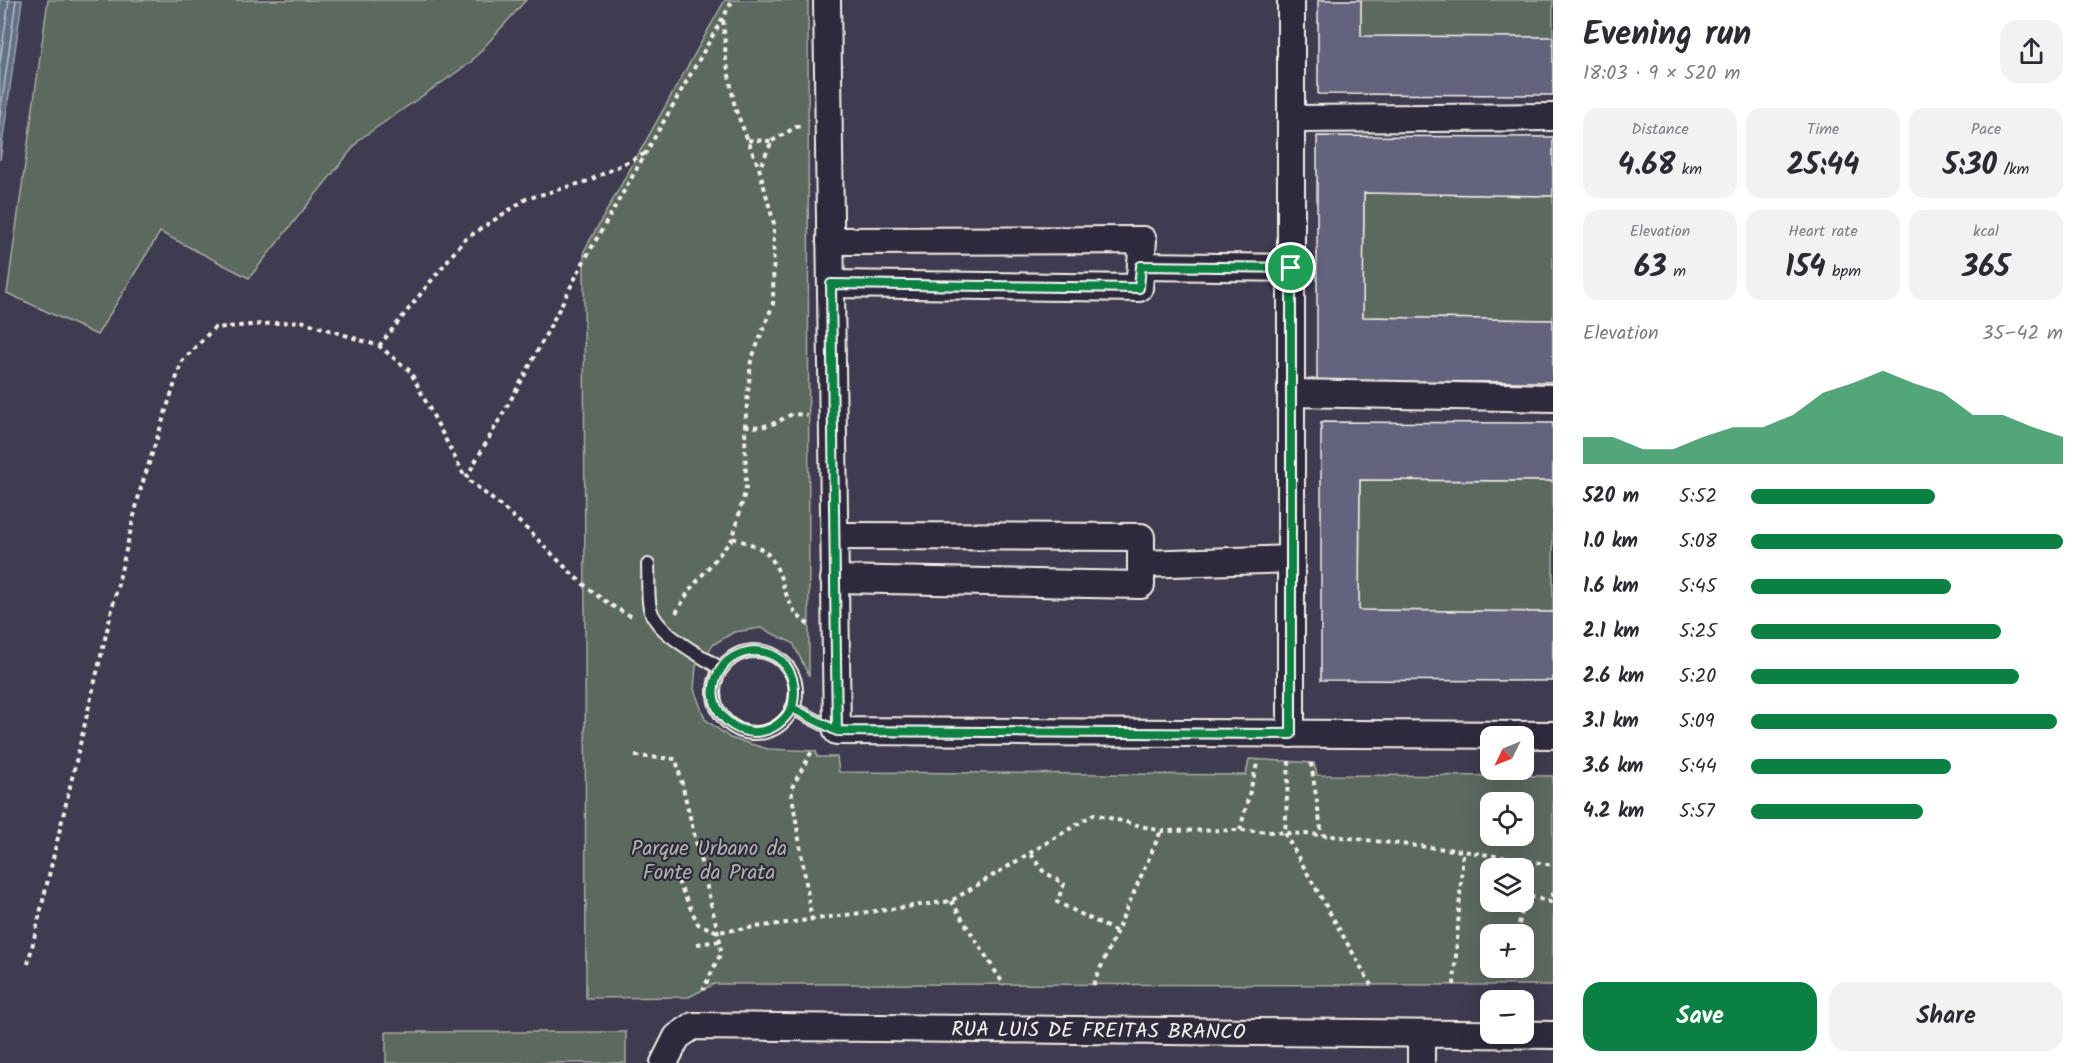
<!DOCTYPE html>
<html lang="en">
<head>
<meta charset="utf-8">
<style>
	body { margin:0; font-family:Kalam,sans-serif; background:#f2f2f3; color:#2b2b33; height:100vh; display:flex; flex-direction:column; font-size:22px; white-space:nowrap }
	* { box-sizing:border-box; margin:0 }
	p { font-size:20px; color:#7c7c81 }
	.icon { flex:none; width:33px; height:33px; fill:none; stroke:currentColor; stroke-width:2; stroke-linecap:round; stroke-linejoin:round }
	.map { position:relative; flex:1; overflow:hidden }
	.sheet { display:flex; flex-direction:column; background:#fff; width:540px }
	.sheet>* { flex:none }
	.needle { width:39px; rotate:227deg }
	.buttons { position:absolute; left:1480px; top:726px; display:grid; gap:12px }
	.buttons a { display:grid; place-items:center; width:54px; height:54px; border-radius:12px; background:#fff; box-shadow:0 6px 24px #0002; font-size:30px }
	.pin { position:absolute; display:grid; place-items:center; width:51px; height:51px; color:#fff; margin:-26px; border:3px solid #fff; border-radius:50%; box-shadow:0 2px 6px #0007 }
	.round { display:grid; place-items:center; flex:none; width:63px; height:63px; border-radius:18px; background:#f2f2f3 }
	.headline { display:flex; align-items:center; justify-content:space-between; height:102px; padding:0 30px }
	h1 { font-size:33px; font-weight:800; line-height:45px }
	.metrics { display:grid; grid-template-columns:repeat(3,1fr); gap:9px; height:102px; padding:6px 30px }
	.metrics div { display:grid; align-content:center; border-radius:15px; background:#f2f2f3; text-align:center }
	.metrics b { font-size:30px; font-weight:800 }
	.metrics small { font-size:16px; font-weight:400 }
	.metrics p { font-size:16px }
	.chart { height:168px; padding:12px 30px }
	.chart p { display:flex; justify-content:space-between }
	.chart svg { width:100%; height:108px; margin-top:6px; fill:#0b8043; opacity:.7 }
	.action { display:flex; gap:12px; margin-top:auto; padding:12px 30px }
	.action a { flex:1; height:69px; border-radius:18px; background:#0b8043; color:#fff; font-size:24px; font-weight:800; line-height:69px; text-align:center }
	.action a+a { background:#f2f2f3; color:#2b2b33 }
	ul { padding:0 30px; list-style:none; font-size:20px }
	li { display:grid; grid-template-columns:96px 72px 1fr; align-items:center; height:45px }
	li i { height:15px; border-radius:8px; background:#0b8043 }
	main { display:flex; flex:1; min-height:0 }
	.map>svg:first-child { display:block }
	.green { fill:#5c695e; stroke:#a8ada3; stroke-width:1.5; fill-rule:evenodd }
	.water { fill:#627188; stroke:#9ca4ae; stroke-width:1.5 }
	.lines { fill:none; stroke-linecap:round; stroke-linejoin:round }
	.shore { stroke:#babec2; stroke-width:1.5 }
	.building { fill:#64647e; stroke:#f4f1e8; stroke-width:1.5 }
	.lane-casing { stroke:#f4f1e8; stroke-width:16 }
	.street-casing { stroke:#f4f1e8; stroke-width:30 }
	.path { stroke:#f4f1e8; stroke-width:4; stroke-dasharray:4.5 4.5; stroke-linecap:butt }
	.lane { stroke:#2f2a3d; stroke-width:12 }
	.street { stroke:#2f2a3d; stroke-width:26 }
	.route-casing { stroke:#fff; stroke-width:12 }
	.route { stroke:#0b8043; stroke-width:8 }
	.labels { text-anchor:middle; stroke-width:4.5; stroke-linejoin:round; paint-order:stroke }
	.park-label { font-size:21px; fill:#b0b4aa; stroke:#2f2a3d }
	.street-label { font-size:21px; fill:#f4f1e8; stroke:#2f2a3d }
</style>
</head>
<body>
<main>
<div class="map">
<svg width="1553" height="1063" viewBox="0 0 1553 1063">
	<rect width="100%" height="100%" fill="#3f3b50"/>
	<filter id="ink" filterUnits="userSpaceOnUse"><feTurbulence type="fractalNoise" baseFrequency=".0167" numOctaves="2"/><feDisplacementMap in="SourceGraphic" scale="12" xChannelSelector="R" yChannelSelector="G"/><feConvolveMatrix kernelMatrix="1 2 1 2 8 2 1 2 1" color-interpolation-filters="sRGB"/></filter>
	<g filter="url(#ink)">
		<path class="green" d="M 48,0 L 526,0 L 470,63 L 360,139 L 249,278 L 160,232 L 97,335 L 7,293 Z
			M 725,0 L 808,0 L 809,676 L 793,643 L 761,628 L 734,632 L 714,644 L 696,666 L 694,689 L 705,719 L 730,738 L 768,749 L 816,751 L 817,757 L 837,757 L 839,772 L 1246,775 L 1249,759 L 1314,763 L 1317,775 L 1553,776 L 1553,985 L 714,984 L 689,997 L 586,998 L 584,251 ZM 1491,802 L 1524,802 L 1524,836 L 1491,836 ZM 1491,868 L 1524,868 L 1524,902 L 1491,902 ZM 1491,934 L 1524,934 L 1524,968 L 1491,968 Z
			M 1361,0 L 1553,0 L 1553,37 L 1361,36 Z
			M 1364,193 L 1553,196 L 1553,320 L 1363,317 Z
			M 1360,480 L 1553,481 L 1553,612 L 1359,610 Z
			M 386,1032 L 626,1032 L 626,1063 L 386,1063 Z"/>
		<path class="water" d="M 0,0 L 22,0 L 0,160 Z"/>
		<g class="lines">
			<path class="shore" d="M 0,62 L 9,0
				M 0,116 L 16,0"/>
		</g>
		<path class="building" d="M 1318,0 L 1361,0 L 1361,36 L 1553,37 L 1553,95 L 1318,94 Z
			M 1317,136 L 1553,137 L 1553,196 L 1364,193 L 1363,317 L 1553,320 L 1553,382 L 1317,381 Z
			M 1321,422 L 1553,423 L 1553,481 L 1360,480 L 1359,610 L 1553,612 L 1553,681 L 1321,680 Z"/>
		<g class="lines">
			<g class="lane-casing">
				<path id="lane" d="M 648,565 C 649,579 647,595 650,608 C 655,633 701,655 721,669
					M714 692a41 41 0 1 1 82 0a41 41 0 1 1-82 0Z
					M 792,708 L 837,731"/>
			</g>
			<g class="street-casing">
				<g id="street">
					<path d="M 827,0 L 837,731 L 1553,735"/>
					<path d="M 1291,119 L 1553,117"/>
					<path d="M 830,241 L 1143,240 L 1139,288 L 831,284"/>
					<path d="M 1141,266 L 1291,268"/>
					<path d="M 1291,393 L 1553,398"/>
					<path d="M 1141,564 L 1291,559"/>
					<path d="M 834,579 L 1141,585 L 1141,537 L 834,536"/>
					<path d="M 1291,734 L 1291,0"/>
					<path d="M 1421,1034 L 1421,1063"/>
					<path id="s1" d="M 664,1063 L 677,1037 L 693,1026 L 1553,1035"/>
				</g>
			</g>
			<path class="path" d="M 748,140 L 772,141 L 760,167
				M 772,141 L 796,127 L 804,126
				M 379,346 L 464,240 L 526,199 L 588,181 L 644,154
				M 745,426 L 761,427 L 775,423 L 792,414 L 807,415
				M 733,538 C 746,543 763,546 771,558 C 787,581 782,607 809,625
				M 676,613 L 689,591 L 733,538 L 746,488 L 745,426 L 751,361 L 773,304 L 774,224 L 759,168 L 735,108 L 726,59 L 723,17
				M 631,616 C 590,597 561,562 529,531 C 509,512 487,495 466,478 L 526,373 L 584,261 L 733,0
				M 635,756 L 676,759 L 720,941 L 721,953 L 703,990
				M 1289,761 L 1285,834 L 1371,985
				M 1311,763 L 1322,835
				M 1240,830 L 1258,760
				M 1031,854 L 1043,871 L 1064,884 L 1057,902 L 1117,932
				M 674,873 L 698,924 L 718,932 L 951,901 L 1094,814 L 1161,831 L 1240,830 L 1322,835 L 1463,851 L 1553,865
				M 1524,899 L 1525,895 L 1551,902 L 1553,891
				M 951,901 L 1004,985
				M 812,921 L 791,789 L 812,751
				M 1519,924 L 1524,902
				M 697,944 L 720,941
				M 28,964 L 140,491 L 182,361 L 214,328 L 301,321 L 379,346 L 410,371 L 465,477
				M 1093,985 L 1161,831
				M 1454,985 L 1463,851"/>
			<use href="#lane" class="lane"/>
			<use href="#street" class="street"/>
		</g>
	</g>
	<g class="lines" filter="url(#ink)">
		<g class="route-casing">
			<path id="route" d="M 1291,268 L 1291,734 L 837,731 L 792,708 C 759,763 688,712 723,666 C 730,657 743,651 755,651 C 787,653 799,679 792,708 L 837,731 L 831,284 L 1139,288 L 1141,266 L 1291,268"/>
		</g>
		<use href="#route" class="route"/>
	</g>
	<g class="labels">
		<g class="park-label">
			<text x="709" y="855">Parque Urbano da<tspan x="709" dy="24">Fonte da Prata</tspan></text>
		</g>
		<g class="street-label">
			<text dy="7" stroke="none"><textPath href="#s1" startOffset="454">RUA LUÍS DE FREITAS BRANCO</textPath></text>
		</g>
	</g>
</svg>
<div class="buttons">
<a><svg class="needle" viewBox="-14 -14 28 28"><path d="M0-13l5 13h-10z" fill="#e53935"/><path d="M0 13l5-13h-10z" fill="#7c7c81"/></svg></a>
<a><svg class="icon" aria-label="locate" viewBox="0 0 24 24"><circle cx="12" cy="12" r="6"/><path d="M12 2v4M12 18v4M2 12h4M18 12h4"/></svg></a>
<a><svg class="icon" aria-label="layers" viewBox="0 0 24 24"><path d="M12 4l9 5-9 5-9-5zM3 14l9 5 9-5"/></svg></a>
<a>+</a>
<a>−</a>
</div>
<div class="pin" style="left:1291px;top:268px;background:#1e9e55"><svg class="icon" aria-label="arrive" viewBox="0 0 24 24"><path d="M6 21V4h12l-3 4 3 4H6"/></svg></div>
</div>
<section class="sheet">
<div class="headline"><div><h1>Evening run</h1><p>18:03 · 9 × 520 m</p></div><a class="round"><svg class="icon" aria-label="share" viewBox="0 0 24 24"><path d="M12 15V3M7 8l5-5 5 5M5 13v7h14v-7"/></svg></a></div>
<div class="metrics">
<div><p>Distance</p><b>4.68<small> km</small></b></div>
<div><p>Time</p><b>25:44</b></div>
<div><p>Pace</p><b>5:30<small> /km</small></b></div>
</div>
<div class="metrics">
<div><p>Elevation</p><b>63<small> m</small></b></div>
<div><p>Heart rate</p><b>154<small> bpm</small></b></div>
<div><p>kcal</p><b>365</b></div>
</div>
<div class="chart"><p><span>Elevation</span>35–42 m</p>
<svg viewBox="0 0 160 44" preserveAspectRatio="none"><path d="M0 44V33L10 33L20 38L30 38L40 33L50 29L60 29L70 24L80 15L90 11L100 6L110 11L120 15L130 24L140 24L150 29L160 33V44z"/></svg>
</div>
<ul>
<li><b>520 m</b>5:52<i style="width:59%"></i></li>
<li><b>1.0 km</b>5:08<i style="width:100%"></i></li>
<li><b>1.6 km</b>5:45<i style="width:64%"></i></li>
<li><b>2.1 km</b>5:25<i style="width:80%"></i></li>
<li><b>2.6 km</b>5:20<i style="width:86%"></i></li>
<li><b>3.1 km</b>5:09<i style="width:98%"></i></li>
<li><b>3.6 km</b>5:44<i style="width:64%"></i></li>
<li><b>4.2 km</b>5:57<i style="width:55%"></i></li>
</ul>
<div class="action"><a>Save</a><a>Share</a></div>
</section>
</main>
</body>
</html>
